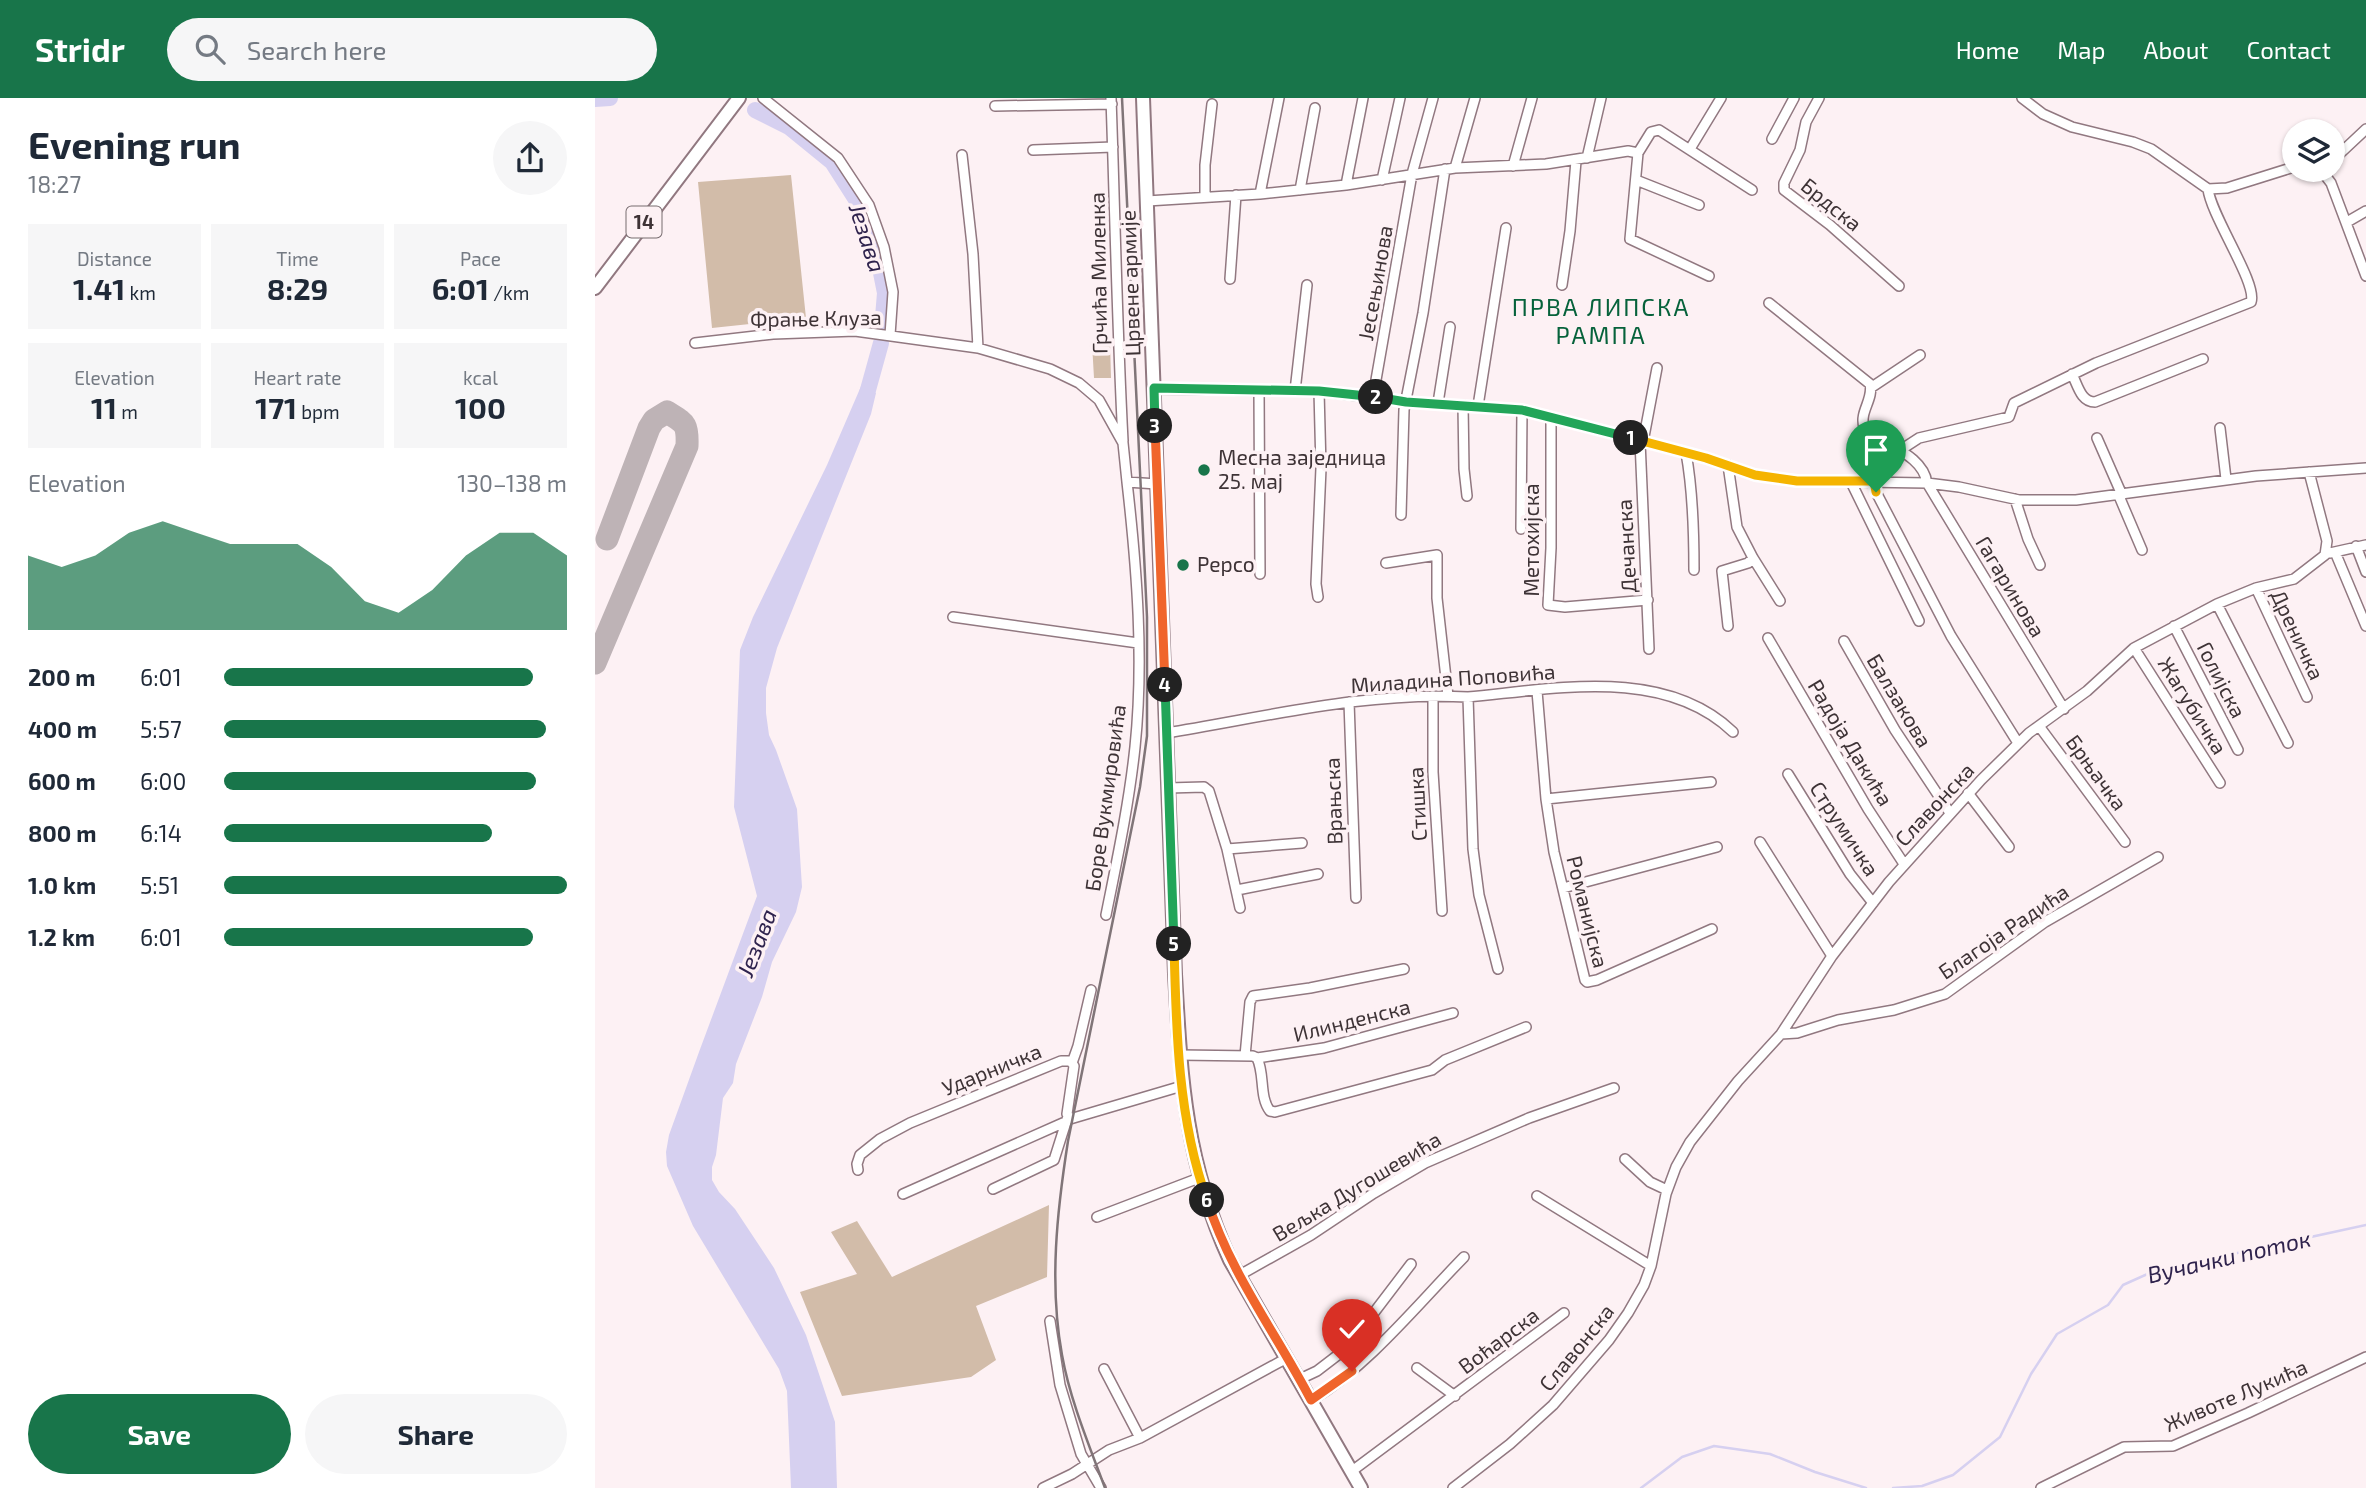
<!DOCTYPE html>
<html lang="en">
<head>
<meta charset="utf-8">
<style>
	body { margin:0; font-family:"Exo 2",sans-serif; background:#f6f6f7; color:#1f2937; height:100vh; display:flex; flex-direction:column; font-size:26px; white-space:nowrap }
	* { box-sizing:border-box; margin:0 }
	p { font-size:23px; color:#747a83 }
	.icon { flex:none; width:38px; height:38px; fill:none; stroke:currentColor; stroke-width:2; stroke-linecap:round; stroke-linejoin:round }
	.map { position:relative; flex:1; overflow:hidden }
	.details { display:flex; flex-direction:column; background:#fff; width:595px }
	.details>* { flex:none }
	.tools { position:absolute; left:1687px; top:21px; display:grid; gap:14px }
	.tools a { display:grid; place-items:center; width:63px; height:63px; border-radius:50%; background:#fff; box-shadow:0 2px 5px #0004; font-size:35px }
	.pin { position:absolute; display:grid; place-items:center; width:60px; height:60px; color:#fff; margin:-72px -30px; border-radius:50% 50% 50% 0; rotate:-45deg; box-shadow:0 0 7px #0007 }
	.pin .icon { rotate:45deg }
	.km { position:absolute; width:35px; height:35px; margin:-18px; border-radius:50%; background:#222; color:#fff; font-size:19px; line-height:35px; text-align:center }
	.round { display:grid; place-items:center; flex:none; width:74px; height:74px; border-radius:37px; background:#f6f6f7 }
	.summary { display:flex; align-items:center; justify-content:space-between; height:119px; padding:0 28px }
	h1 { font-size:38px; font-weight:700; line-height:52px }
	.metrics { display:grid; grid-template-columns:repeat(3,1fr); gap:10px; height:119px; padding:7px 28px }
	.metrics div { display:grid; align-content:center; border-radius:0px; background:#f6f6f7; text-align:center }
	.metrics b { font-size:30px; font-weight:700 }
	.metrics small { font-size:19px; font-weight:400 }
	.metrics p { font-size:19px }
	.chart { height:196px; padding:14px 28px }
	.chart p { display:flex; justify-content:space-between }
	.chart svg { width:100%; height:126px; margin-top:7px; fill:#18754a; opacity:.7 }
	.action { display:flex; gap:14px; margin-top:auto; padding:14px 28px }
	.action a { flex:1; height:80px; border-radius:42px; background:#18754a; color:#fff; font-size:28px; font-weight:700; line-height:80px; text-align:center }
	.action a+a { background:#f6f6f7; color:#1f2937 }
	ul { padding:0 28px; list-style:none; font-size:23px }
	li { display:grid; grid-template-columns:112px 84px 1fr; align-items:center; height:52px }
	li i { height:18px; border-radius:9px; background:#18754a }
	header { display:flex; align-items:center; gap:42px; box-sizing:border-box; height:98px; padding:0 35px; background:#18754a; color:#fff }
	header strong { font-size:33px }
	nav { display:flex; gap:38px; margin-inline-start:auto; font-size:24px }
	.search { width:490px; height:63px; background:#f6f6f7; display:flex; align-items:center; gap:18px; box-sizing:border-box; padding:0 24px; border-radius:38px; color:#747a83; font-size:26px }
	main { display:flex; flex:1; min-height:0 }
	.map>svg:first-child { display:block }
	.green { fill:#d2bca9 }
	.water { fill:#d6d0f0 }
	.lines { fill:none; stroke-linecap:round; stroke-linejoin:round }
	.stream { stroke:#d6d0f0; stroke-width:2.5 }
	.river { stroke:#d6d0f0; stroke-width:16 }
	.taxiway { stroke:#beb3b6; stroke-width:23 }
	.minor-casing { stroke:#917880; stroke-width:12 }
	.major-casing { stroke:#917880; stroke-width:16 }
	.minor { stroke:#fff; stroke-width:9 }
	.major { stroke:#fff; stroke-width:12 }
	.rail { stroke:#807578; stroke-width:2.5 }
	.split-1-casing { stroke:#fff; stroke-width:14 }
	.split-2-casing { stroke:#fff; stroke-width:14 }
	.split-3-casing { stroke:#fff; stroke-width:14 }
	.split-4-casing { stroke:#fff; stroke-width:14 }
	.split-5-casing { stroke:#fff; stroke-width:14 }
	.split-6-casing { stroke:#fff; stroke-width:14 }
	.split-7-casing { stroke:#fff; stroke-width:14 }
	.split-1 { stroke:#f5b400; stroke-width:9 }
	.split-2 { stroke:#22a559; stroke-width:9 }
	.split-3 { stroke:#22a559; stroke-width:9 }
	.split-4 { stroke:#f0652b; stroke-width:9 }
	.split-5 { stroke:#22a559; stroke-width:9 }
	.split-6 { stroke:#f5b400; stroke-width:9 }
	.split-7 { stroke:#f0652b; stroke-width:9 }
	.poi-dot { fill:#18754a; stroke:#fdf1f4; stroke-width:2.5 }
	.labels { text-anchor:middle; stroke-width:7; stroke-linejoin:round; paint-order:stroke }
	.shield { fill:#fdf1f4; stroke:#776c6f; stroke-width:2 }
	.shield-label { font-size:19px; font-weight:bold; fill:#3e3336 }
	.street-label { font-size:21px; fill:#3e3336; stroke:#fdf1f4 }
	.poi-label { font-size:21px; fill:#3e3336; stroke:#fdf1f4; text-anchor:start }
	.water-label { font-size:23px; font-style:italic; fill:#2f234d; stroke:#fdf1f4 }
	.quarter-label { font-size:24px; letter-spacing:2px; fill:#06623b; stroke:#fdf1f4 }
</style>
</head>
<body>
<header>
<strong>Stridr</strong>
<div class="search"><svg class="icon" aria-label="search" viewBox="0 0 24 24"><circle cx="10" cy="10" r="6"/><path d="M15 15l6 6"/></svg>Search here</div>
<nav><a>Home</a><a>Map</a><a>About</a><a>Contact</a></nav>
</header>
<main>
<section class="details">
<div class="summary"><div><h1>Evening run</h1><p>18:27</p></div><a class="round"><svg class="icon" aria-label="share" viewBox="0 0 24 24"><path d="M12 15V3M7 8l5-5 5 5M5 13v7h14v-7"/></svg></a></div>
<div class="metrics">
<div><p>Distance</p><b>1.41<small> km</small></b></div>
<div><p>Time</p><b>8:29</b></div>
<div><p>Pace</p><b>6:01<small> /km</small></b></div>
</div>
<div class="metrics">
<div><p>Elevation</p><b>11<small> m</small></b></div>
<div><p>Heart rate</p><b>171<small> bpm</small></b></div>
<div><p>kcal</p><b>100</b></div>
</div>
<div class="chart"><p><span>Elevation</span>130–138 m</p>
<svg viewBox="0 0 160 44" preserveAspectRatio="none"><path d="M0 44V18L10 22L20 18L30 10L40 6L50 10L60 14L70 14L80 14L90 22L100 34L110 38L120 30L130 18L140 10L150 10L160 18V44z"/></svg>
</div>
<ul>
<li><b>200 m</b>6:01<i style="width:90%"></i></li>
<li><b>400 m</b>5:57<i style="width:94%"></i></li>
<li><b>600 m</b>6:00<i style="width:91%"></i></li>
<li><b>800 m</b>6:14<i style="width:78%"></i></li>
<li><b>1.0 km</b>5:51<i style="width:100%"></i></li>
<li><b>1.2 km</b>6:01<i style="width:90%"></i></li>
</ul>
<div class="action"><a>Save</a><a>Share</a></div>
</section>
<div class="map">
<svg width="1771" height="1390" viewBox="0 0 1771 1390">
	<rect width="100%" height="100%" fill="#fdf1f4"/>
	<path class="green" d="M 196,77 L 211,220 L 117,230 L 103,84 Z
		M 515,244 L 516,280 L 499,280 L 497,245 Z
		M 454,1107 L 452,1179 L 381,1208 L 401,1262 L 376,1279 L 247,1298 L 205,1194 L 262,1176 L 236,1134 L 262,1123 L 297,1179 Z"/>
	<path class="water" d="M 267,286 L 281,295 L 276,316 L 182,550 L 171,590 L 171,615 L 174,637 L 181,652 L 202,711 L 207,789 L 201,814 L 177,864 L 167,899 L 141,966 L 138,985 L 128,1000 L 121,1057 L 117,1069 L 117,1082 L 124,1094 L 140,1111 L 179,1170 L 211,1237 L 240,1324 L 242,1390 L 196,1390 L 192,1293 L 184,1271 L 98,1128 L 72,1068 L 71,1054 L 74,1037 L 104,954 L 162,798 L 139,709 L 145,552 L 158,519 L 232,367 Z"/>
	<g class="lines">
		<path class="stream" d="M 1046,1390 L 1087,1359 L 1119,1348 L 1175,1356 L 1220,1374 L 1271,1390
			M 1298,1390 L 1327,1388 L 1358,1377 L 1405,1339 L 1436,1276 L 1462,1236 L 1513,1207 L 1528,1187 L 1559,1173 L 1771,1127"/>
		<path class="river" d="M 0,1 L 15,0
			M 160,12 L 194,29 L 237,64 L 267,111 L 281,150 L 290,195 L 287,231
			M 268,310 L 286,245"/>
		<path class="taxiway" d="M 0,565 L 92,348 C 93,324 89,325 72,314 L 59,322 L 54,330 L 12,441"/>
		<g class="minor-casing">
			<path id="minor" d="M 168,0 L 243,60 L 274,107 L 289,149 L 298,194 L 295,237
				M 516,0 C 520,114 522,228 528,343
				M 1224,0 L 1211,24 L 1205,52 L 1189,85 L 1189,92 L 1235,127 L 1304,188
				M 1427,0 L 1448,16 L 1477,29 L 1538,44 L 1556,51 L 1613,91 L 1632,90 L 1699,69
				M 400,8 L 517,6
				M 1177,41 L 1199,0
				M 1095,51 L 1126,0
				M 438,52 L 518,49
				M 367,57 L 378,156 L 383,250
				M 992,60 L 1006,0
				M 1738,62 L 1771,31
				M 918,68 L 937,0
				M 860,70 L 880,0
				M 1726,72 L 1736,85 L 1771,178
				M 787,82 L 805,0
				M 1041,82 L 1104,107
				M 751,87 L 768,0
				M 705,92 L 720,10
				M 665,96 L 684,0
				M 610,99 L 610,67 L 617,6
				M 552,103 L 665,96 L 751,87 L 860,70 L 951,66 L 1033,53 L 1043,55
				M 1752,124 L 1771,113
				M 1114,178 L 1035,141 L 1043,55 L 1056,34 L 1064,32 L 1157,92
				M 635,181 L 641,97
				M 967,187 L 975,133 L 981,63
				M 1174,205 L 1275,286 C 1279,301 1264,314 1269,329 C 1288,347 1328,356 1332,385 L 1469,611
				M 100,245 L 178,236 L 260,233 L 383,250 L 455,271 L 484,285 L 504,302 L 528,345 L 532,384 L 562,386
				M 1477,276 C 1483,288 1486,304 1500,304 L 1608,261
				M 1277,289 L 1325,257
				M 559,291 L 724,293 L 811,304 L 927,312 L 1111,360 L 1160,377 L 1202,383 L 1332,385 L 1364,389 L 1424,402 L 1481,402 L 1661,378 L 1771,370
				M 664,292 L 665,476
				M 700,293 L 712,187
				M 778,299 L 817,76 L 838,0
				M 843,305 L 855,229
				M 868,307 L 869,371 L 872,398
				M 883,308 L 911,130
				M 956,319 L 956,450 L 953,507 L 970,509 L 1053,502
				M 1625,330 L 1631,381
				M 1502,340 L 1527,397
				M 1045,343 L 1054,551
				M 1048,344 L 1062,270
				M 1304,353 L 1324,340 L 1414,319 L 1419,305 L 1501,265 L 1656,204 C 1663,186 1616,118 1613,91
				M 1091,355 C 1098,393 1099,433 1099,472
				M 1133,367 L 1142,429 L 1158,460 L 1185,503
				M 1279,383 L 1281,394 L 1356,538 L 1423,645
				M 1256,384 L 1324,523
				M 1524,398 L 1547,452
				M 1420,401 L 1433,441 L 1445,467
				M 806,417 L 809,312 L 828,215 L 850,71
				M 926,431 L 927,312
				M 1761,448 L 1771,474
				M 1740,454 L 1771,528
				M 1735,455 L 1771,447
				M 791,465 L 842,457 L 842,500 L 853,598
				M 1661,490 L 1712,599
				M 723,499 L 721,486 L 726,370 L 724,293
				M 1622,506 L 1693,645
				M 358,519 L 543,545
				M 1133,528 L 1127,473 L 1153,465 L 1158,460
				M 1579,528 L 1643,652
				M 1173,540 L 1273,711 L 1309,766
				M 1249,543 L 1300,632 L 1355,715
				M 1539,550 L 1625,685
				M 942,593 L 951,701 L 959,754 L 990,882 L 992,884 L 1002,882 L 1117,831
				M 838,598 L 838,674 L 847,813
				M 873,599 L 878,751 L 884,797 L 903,871
				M 754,604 L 761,800
				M 1444,628 L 1530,744
				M 571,635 C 671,619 772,593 873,599 C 960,591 1069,568 1138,634
				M 1193,676 L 1255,776 L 1278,805
				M 573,690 L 609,689 L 614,693 L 632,751 L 645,810
				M 1373,695 L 1414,749
				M 951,701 L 1116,684
				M 1165,744 L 1237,858
				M 632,751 L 707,745
				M 968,790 L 1122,749
				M 642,792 L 723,776
				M 511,817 C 522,762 534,706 540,649 C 549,562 542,472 532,384
				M 1186,936 L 1202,935 L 1243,922 L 1299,912 L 1350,896 L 1450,824 L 1563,759
				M 584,957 L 658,958 L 662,960 C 670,976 664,999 675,1013 L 680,1014 L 837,972 L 850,962 L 931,929
				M 650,958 L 655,904 L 658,898 L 715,890 L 809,871
				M 662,960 L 729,950 L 858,915
				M 477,965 L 483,948 L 496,892
				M 1030,1061 L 1055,1084 L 1072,1092
				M 263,1072 L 262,1066 L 265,1057 L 285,1041 L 315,1025 L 466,963 L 476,963 L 479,968 L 472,1016 L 475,1021 L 587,988
				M 398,1091 L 459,1062 L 472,1021
				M 308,1096 L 470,1024
				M 942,1098 L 1056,1168
				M 502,1119 L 604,1080
				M 643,1178 L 716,1137 L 779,1095 L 830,1065 L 934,1020 L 1019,990
				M 455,1223 L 465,1287 L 486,1356 L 506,1390
				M 822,1270 L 860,1298
				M 509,1271 L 545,1340
				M 705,1281 L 722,1273 L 752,1250 L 816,1166
				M 717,1302 C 775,1266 821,1208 869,1159
				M 757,1373 L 969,1215
				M 448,1390 L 477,1376 L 514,1352 L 545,1340 L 692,1260
				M 858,1390 L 915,1346 L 958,1307 L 1014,1242 L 1033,1215 L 1049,1187 L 1056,1168 L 1071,1096 L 1081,1069 L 1095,1044 L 1143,983 L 1186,936 L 1237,858 L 1294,784 L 1386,682 L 1434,635 L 1492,593 L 1539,550 L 1622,506 L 1661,490 L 1699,481 L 1730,457 L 1732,443 L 1714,374
				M 1446,1390 L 1529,1349 L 1578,1348 L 1653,1315 L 1771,1259"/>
		</g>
		<g class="major-casing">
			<path id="major" d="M 548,0 L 580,876 C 586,982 590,1063 635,1162 L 766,1390
				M 0,190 L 144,0"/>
		</g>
		<use href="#minor" class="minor"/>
		<use href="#major" class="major"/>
		<path class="rail" d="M 510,1390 C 494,1347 475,1302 467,1257 C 454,1186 462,1113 473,1043 L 545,689 L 552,638 L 552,519 L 527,0"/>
	</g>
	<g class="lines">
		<g class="split-1-casing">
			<path id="split-1" d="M 1036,340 L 1111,360 L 1160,377 L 1202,383 L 1279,383 L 1281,394"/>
		</g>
		<g class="split-2-casing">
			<path id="split-2" d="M 781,299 L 811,304 L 927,312 L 1036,340"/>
		</g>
		<g class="split-3-casing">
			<path id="split-3" d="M 560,328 L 559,290 L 724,293 L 781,299"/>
		</g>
		<g class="split-4-casing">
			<path id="split-4" d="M 560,328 L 570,587"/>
		</g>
		<g class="split-5-casing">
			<path id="split-5" d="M 570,587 L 579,846"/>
		</g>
		<g class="split-6-casing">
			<path id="split-6" d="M 579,846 C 581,932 583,1021 612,1102"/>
		</g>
		<g class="split-7-casing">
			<path id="split-7" d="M 612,1102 C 635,1175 681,1235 716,1302 L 757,1273"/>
		</g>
		<use href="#split-1" class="split-1"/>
		<use href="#split-2" class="split-2"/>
		<use href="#split-3" class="split-3"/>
		<use href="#split-4" class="split-4"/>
		<use href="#split-5" class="split-5"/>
		<use href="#split-6" class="split-6"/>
		<use href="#split-7" class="split-7"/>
	</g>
	<g class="poi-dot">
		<circle cx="609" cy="372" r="7"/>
		<circle cx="588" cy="467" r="7"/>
	</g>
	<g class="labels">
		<rect class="shield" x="31.5" y="108.5" width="35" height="31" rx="5"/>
		<g class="shield-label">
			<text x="49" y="131">14</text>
		</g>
		<g class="street-label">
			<text transform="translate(1236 107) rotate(39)" y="7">Брдска</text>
			<text transform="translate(504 175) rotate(-91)" y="7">Грчића Миленка</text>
			<text transform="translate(536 185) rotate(-92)" y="7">Црвене армије</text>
			<text transform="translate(781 185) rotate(-80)" y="7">Јесењинова</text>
			<text transform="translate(221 221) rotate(-1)" y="7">Фрање Клуза</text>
			<text transform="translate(937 442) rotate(-90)" y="7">Метохијска</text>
			<text transform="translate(1032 448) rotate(-93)" y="7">Дечанска</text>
			<text transform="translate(1415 489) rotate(59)" y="7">Гагаринова</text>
			<text transform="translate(1702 537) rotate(65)" y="7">Дреничка</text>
			<text transform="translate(858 581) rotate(-4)" y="7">Миладина Поповића</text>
			<text transform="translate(1626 582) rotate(63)" y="7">Голијска</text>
			<text transform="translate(1304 603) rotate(59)" y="7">Балзакова</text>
			<text transform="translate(1597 608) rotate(58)" y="7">Жагубичка</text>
			<text transform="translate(1255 645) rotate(59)" y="7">Радоја Дакића</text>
			<text transform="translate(1501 675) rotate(54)" y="7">Брњачка</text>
			<text transform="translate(511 700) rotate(-82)" y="7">Боре Вукмировића</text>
			<text transform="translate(739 703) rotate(-92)" y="7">Врањска</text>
			<text transform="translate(823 706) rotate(-93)" y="7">Стишка</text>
			<text transform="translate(1340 707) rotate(-47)" y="7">Славонска</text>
			<text transform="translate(1249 731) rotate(57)" y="7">Струмичка</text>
			<text transform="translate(992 814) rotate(76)" y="7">Романијска</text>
			<text transform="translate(1409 834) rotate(-34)" y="7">Благоја Радића</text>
			<text transform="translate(757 923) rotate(-14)" y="7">Илинденска</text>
			<text transform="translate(397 972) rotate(-22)" y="7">Ударничка</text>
			<text transform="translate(762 1089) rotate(-31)" y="7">Вељка Дугошевића</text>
			<text transform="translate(904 1243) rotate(-37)" y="7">Воћарска</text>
			<text transform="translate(982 1250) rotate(-51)" y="7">Славонска</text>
			<text transform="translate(1641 1298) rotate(-23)" y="7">Животе Лукића</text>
		</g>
		<g class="poi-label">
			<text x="623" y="367">Месна заједница<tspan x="623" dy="24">25. мај</tspan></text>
			<text x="602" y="474">Pepco</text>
		</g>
		<g class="water-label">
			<text transform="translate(272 140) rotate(72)" y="8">Језава</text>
			<text transform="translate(162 845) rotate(-69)" y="8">Језава</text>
			<text transform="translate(1634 1159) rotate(-13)" y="8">Вучачки поток</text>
		</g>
		<g class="quarter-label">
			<text x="1006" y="218">ПРВА ЛИПСКА<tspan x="1006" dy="28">РАМПА</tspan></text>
		</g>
	</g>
</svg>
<div class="tools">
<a><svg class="icon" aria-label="layers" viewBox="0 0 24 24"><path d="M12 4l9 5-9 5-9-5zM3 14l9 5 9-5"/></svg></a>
</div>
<div class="pin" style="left:1281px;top:394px;background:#1e9e55"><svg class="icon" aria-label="arrive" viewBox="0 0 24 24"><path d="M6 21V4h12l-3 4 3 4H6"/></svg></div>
<div class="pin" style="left:757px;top:1273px;background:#d93025"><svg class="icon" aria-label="check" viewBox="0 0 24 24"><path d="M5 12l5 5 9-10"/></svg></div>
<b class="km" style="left:1036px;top:340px">1</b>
<b class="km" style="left:781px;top:299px">2</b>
<b class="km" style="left:560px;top:328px">3</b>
<b class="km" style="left:570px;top:587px">4</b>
<b class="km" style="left:579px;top:846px">5</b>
<b class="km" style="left:612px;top:1102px">6</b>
</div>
</main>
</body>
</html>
